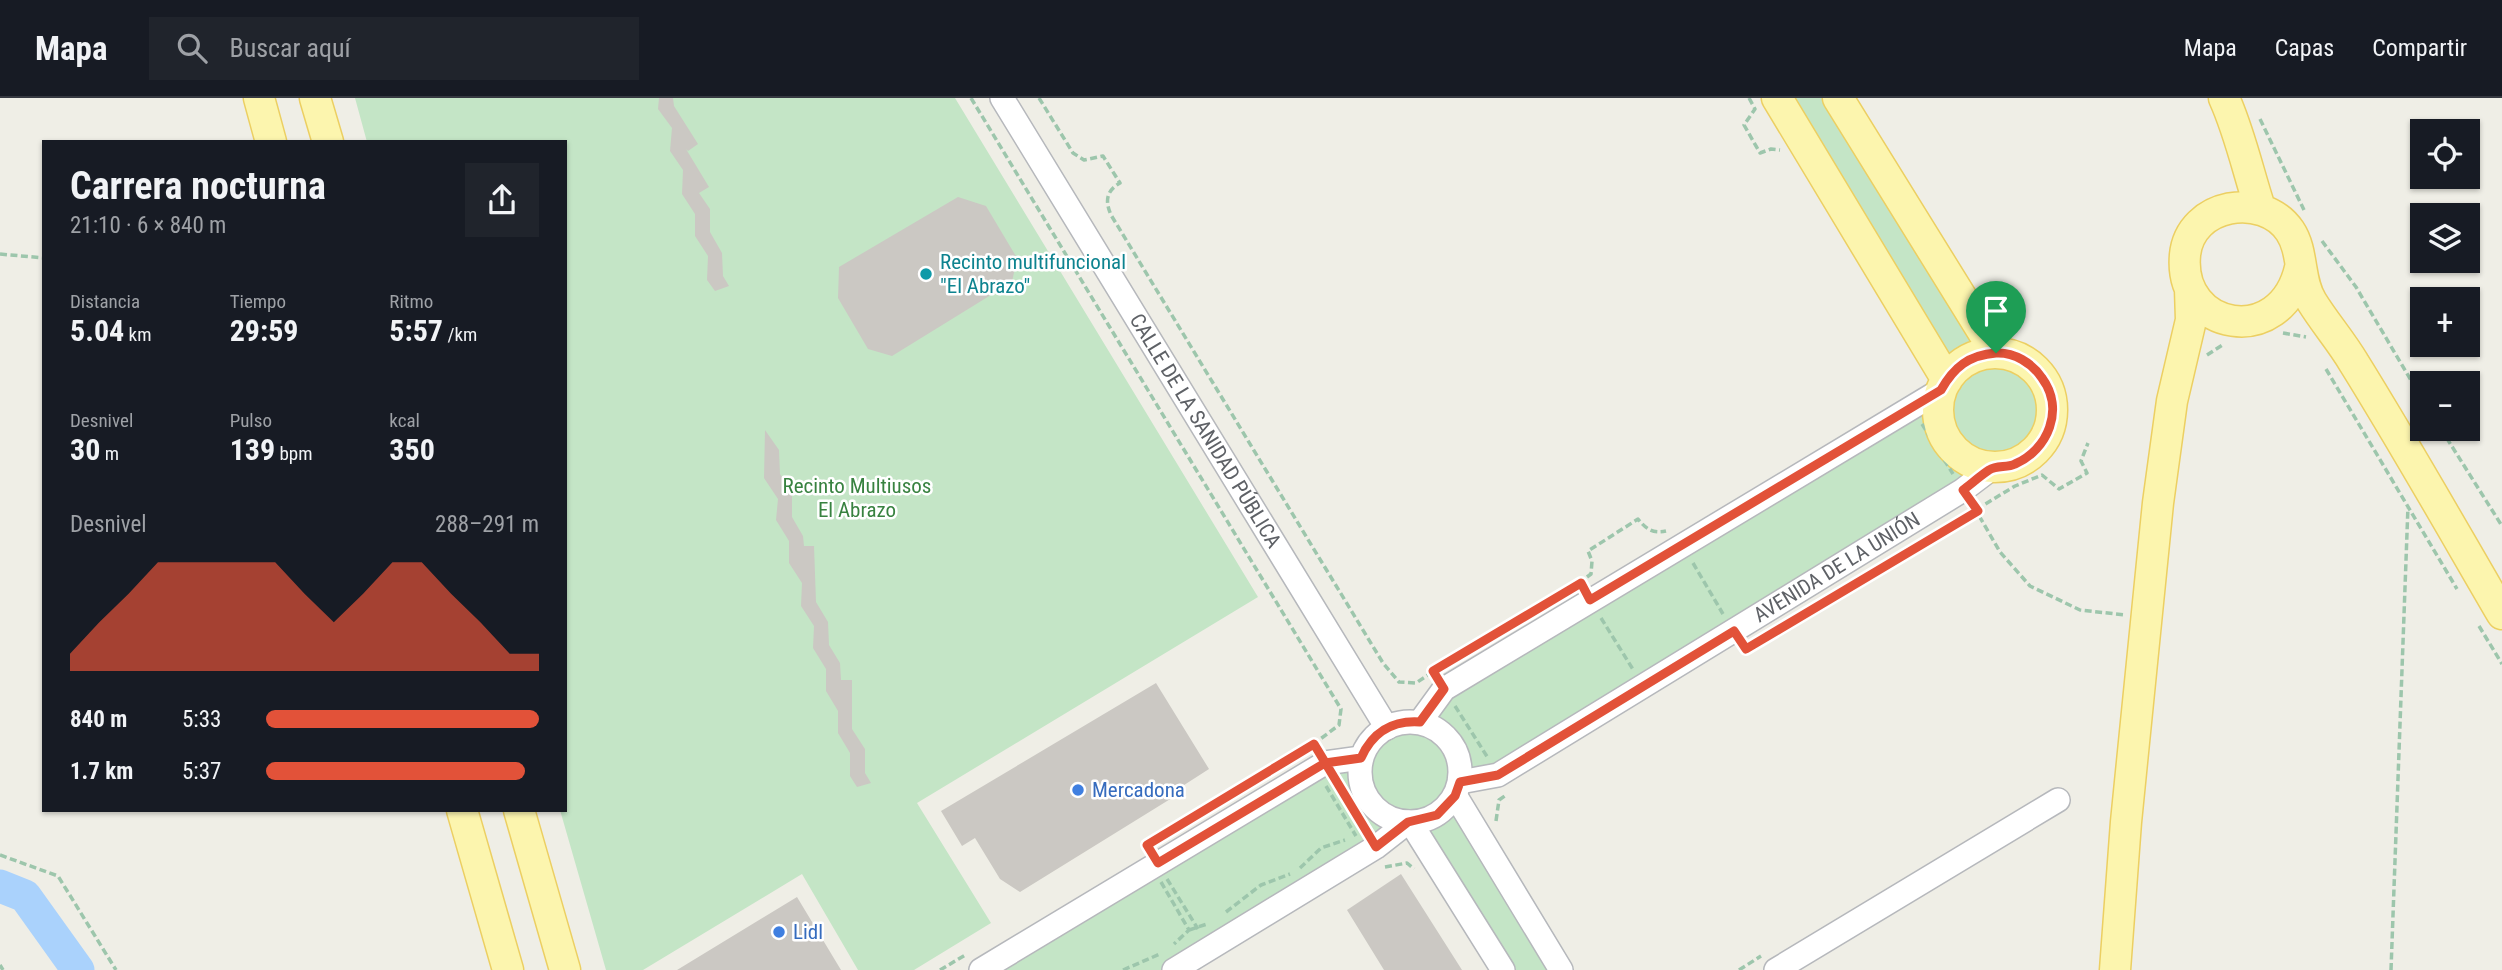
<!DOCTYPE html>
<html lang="es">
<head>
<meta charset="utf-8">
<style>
	body { margin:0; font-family:"Roboto Condensed",sans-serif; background:#20242c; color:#f1f3f6; height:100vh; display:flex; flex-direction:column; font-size:26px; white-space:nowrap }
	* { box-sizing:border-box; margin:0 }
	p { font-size:23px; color:#9ea1a6 }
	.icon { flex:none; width:38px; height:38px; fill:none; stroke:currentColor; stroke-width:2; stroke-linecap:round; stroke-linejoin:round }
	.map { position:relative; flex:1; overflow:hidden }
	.sheet { position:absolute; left:42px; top:42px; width:525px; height:672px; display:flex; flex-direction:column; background:#171b24; border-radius:0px; box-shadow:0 2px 5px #0004 }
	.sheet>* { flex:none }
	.controls { position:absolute; left:2410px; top:21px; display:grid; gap:14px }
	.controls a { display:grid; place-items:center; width:70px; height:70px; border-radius:0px; background:#171b24; box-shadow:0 2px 5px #0004; font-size:35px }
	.pin { position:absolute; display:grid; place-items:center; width:60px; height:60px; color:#fff; margin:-72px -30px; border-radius:50% 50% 50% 0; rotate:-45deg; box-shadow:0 0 7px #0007 }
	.pin .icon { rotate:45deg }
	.round { display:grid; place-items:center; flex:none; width:74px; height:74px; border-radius:0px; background:#20242c }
	.headline { display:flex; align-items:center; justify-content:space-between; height:119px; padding:0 28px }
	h1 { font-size:38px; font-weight:700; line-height:52px }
	.figures { display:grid; grid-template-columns:repeat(3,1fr); gap:10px; height:119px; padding:7px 28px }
	.figures div { display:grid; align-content:center }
	.figures b { font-size:30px; font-weight:700 }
	.figures small { font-size:19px; font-weight:400 }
	.figures p { font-size:19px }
	.chart { height:196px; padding:14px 28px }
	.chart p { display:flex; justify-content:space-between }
	.chart svg { width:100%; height:126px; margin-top:7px; fill:#e25239; opacity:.7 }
	ul { padding:0 28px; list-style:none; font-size:23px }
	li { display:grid; grid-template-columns:112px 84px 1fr; align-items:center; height:52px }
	li i { height:18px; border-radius:9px; background:#e25239 }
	header { display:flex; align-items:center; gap:42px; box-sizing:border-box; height:98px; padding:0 35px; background:#171b24; border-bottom:2px solid #363941 }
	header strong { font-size:33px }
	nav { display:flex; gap:38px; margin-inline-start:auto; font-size:24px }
	.search { width:490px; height:63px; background:#20242c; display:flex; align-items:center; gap:18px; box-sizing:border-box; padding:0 24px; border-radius:0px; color:#9ea1a6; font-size:26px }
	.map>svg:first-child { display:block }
	.green { fill:#c4e5c6 }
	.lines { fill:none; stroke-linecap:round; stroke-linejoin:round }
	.river { stroke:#aad2fc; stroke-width:33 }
	.building { fill:#cbc8c3 }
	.minor-casing { stroke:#b6b8bc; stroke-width:26 }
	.major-casing { stroke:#eccf62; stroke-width:33 }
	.path { stroke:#9dc6ac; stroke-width:3.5; stroke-dasharray:7 3.5; stroke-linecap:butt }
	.minor { stroke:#fff; stroke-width:23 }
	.major { stroke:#fcf5ae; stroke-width:30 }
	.route-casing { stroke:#fff; stroke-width:14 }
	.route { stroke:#e25239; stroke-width:9 }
	.culture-dot { fill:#0f9aa8; stroke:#fff; stroke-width:2.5 }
	.shop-dot { fill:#3f7fe0; stroke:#fff; stroke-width:2.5 }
	.labels { text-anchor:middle; stroke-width:5; stroke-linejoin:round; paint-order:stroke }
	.culture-label { font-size:21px; fill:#0d838f; stroke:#fff; text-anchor:start }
	.street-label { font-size:21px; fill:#5e6166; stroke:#fff }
	.park-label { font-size:21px; fill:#388240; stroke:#fff }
	.shop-label { font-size:21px; fill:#366cbe; stroke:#fff; text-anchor:start }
</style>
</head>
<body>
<header>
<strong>Mapa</strong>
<div class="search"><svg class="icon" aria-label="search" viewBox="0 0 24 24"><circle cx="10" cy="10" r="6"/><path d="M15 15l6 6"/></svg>Buscar aquí</div>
<nav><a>Mapa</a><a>Capas</a><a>Compartir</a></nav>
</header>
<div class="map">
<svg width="2502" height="872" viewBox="0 0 2502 872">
	<rect width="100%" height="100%" fill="#efeee6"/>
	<path class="green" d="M 355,0 L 955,0 L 1258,499 L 917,705 L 991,825 L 914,872 L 858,872 L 802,776 L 643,872 L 606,872 L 560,712 L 565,712 L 565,44 L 367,44 Z
		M 1777,0 L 1838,0 L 2001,255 C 2074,271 2068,361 1992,370 L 1498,677 L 1460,684 L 1561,872 L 1503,872 L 1408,725 L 1174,872 L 981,872 L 1325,665 L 1361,660 C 1373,635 1392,622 1420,624 L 1444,591 L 1941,292 Z"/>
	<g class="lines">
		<path class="river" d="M 0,788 L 25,798 L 78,872"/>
	</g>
	<path class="building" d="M 659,0 L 673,0 L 674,8 L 698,46 L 688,53 L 686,51 L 709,89 L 699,95 L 710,111 L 710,134 L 722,155 L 723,178 L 729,188 L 715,193 L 707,182 L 708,158 L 695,138 L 695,116 L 682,96 L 683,72 L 670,53 L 672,30 L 658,11 Z
		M 958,99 L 986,108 L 1017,160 L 1012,184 L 892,258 L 868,251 L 838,200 L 839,169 Z
		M 765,332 L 779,352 L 780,376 L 792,395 L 792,419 L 803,438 L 804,448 L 814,448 L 816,504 L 828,524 L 829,547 L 840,565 L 841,582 L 852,582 L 852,631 L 865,651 L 865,675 L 871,685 L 857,689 L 850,678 L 850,655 L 838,635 L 838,613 L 826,593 L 826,571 L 813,550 L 814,528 L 801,508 L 802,485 L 789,465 L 789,443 L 776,422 L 778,401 L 764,380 Z
		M 1156,585 L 1209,671 L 1181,689 L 1180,695 L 1020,794 L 1000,781 L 975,740 L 962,748 L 941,713 Z
		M 1401,776 L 1462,872 L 1384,872 L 1347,812 Z
		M 797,799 L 841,872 L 677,872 Z"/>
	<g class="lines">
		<g class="minor-casing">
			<g id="minor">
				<path id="s1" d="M 1002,0 L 1387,630"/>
				<circle cx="1410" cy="674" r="50"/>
				<path d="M 1420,624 L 1444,591 L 1941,292"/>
				<path id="s2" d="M 1460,684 L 1498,677 L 1963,392 L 1992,370"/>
				<path d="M 1455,697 L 1561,872"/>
				<path d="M 1411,725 L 1503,872"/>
				<path d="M 981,872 L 1325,665 L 1361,660"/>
				<path d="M 1174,872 L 1376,749 L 1408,724"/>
				<path d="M 1776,872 L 2058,702"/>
			</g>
		</g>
		<g class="major-casing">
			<path id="major" d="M 259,0 L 271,44
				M 315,0 L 328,44
				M 1777,0 L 1947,282
				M 1838,0 L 1996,255
				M 2224,0 C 2240,35 2248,74 2260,110
				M 2300,170 C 2281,252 2178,233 2185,157 C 2190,105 2263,93 2290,133 C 2304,154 2298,182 2312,204 C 2325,225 2341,243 2354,265 C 2405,347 2453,432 2502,516
				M1938 312a57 57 0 1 1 114 0a57 57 0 1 1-114 0Z
				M 462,712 L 508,872
				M 519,712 L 565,872
				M 2115,872 L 2126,724 L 2158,405 L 2172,303 L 2191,222 L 2190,191"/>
		</g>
		<path class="path" d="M 971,0 L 1341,611 L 1339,627 L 1315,645
			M 1039,0 L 1073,55 L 1084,62 L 1103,58 L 1120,85 C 1106,93 1105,103 1111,117 L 1383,565 L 1399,584 L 1416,585 L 1428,577
			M 1749,0 L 1755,11 L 1744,27 L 1760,55 L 1771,51 L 1780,52
			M 2260,21 L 2304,112
			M 2322,143 L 2356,189 L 2422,301
			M 0,156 L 44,160
			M 2283,235 L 2306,239
			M 2207,257 L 2224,246
			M 2326,271 L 2457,491
			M 1922,326 L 1953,376
			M 2441,331 L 2502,428
			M 1974,409 L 2000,454 L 2030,488 L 2080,512 L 2125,517
			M 1693,465 L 1723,516
			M 1587,479 L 1591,476 L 1592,463 L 1588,453 L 1638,421 C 1646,431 1653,436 1666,433
			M 1601,520 L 1634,573
			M 2479,528 L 2502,566
			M 1761,542 L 2015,388 L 2042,377 L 2059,391 L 2087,375 L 2081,363 L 2088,345
			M 1455,608 L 1488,660
			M 1336,683 L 1366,733
			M 1326,688 L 1356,738
			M 1496,723 L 1499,702 L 1506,697
			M 0,757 L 58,778 L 116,872
			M 1385,769 L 1407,765 L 1414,771
			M 1300,770 L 1321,750 L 1345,742
			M 1167,781 L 1198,831
			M 1161,784 L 1189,832 L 1174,846
			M 1226,814 L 1261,787 L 1290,776
			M 1189,832 L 1207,826
			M 0,867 L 3,872
			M 940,872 L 967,856
			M 1123,872 L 1160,856
			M 1739,872 L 1761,858
			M 2391,872 L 2408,408"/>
		<use href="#minor" class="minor"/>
		<use href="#major" class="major"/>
	</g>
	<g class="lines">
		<g class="route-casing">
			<path id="route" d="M 1996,255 C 1969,257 1954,269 1941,292 L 1590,502 L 1581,485 L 1433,573 L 1444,591 L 1420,624 C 1392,622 1372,635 1361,660 L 1325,665 L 1158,765 L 1147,747 L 1314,646 L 1376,749 L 1408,724 L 1437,717 L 1455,698 L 1460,684 L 1498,677 L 1734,533 L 1746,551 L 1978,413 L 1963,392 C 1971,386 1980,378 1989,372 C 1997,367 2007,370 2015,366 C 2048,352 2065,311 2042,280 C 2032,265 2014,254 1996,255"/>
		</g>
		<use href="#route" class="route"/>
	</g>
	<circle class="culture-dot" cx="926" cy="176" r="7"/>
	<g class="shop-dot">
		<circle cx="1078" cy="692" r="7"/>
		<circle cx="779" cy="834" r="7"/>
	</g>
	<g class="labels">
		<g class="culture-label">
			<text x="940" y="171">Recinto multifuncional<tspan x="940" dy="24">"El Abrazo"</tspan></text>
		</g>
		<g class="street-label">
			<text dy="7" stroke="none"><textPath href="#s1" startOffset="390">CALLE DE LA SANIDAD PÚBLICA</textPath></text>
			<text dy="7" stroke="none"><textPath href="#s2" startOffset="436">AVENIDA DE LA UNIÓN</textPath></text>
		</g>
		<g class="park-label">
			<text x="857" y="395">Recinto Multiusos<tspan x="857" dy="24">El Abrazo</tspan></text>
		</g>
		<g class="shop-label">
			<text x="1092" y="699">Mercadona</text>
			<text x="793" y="841">Lidl</text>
		</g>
	</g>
</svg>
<div class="controls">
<a><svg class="icon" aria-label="locate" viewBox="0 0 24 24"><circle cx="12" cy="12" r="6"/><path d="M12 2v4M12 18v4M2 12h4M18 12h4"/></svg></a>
<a><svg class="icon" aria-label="layers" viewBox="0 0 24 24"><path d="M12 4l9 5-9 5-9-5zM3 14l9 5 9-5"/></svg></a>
<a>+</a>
<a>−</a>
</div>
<div class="pin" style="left:1996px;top:255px;background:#1e9e55"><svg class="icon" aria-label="arrive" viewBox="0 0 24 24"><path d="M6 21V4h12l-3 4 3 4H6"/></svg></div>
<section class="sheet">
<div class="headline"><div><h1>Carrera nocturna</h1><p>21:10 · 6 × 840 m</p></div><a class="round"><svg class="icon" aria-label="share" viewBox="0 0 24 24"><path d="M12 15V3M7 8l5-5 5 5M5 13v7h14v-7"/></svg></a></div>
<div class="figures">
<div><p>Distancia</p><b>5.04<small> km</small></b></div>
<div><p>Tiempo</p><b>29:59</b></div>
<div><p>Ritmo</p><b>5:57<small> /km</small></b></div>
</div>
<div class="figures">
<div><p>Desnivel</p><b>30<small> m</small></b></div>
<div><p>Pulso</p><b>139<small> bpm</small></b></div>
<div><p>kcal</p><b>350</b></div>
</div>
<div class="chart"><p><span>Desnivel</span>288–291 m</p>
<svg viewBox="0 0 160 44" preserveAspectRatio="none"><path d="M0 44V38L10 27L20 17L30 6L40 6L50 6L60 6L70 6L80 17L90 27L100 17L110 6L120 6L130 17L140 27L150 38L160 38V44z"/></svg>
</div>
<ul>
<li><b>840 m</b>5:33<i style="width:100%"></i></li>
<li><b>1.7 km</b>5:37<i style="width:95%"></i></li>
</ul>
</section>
</div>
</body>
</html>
